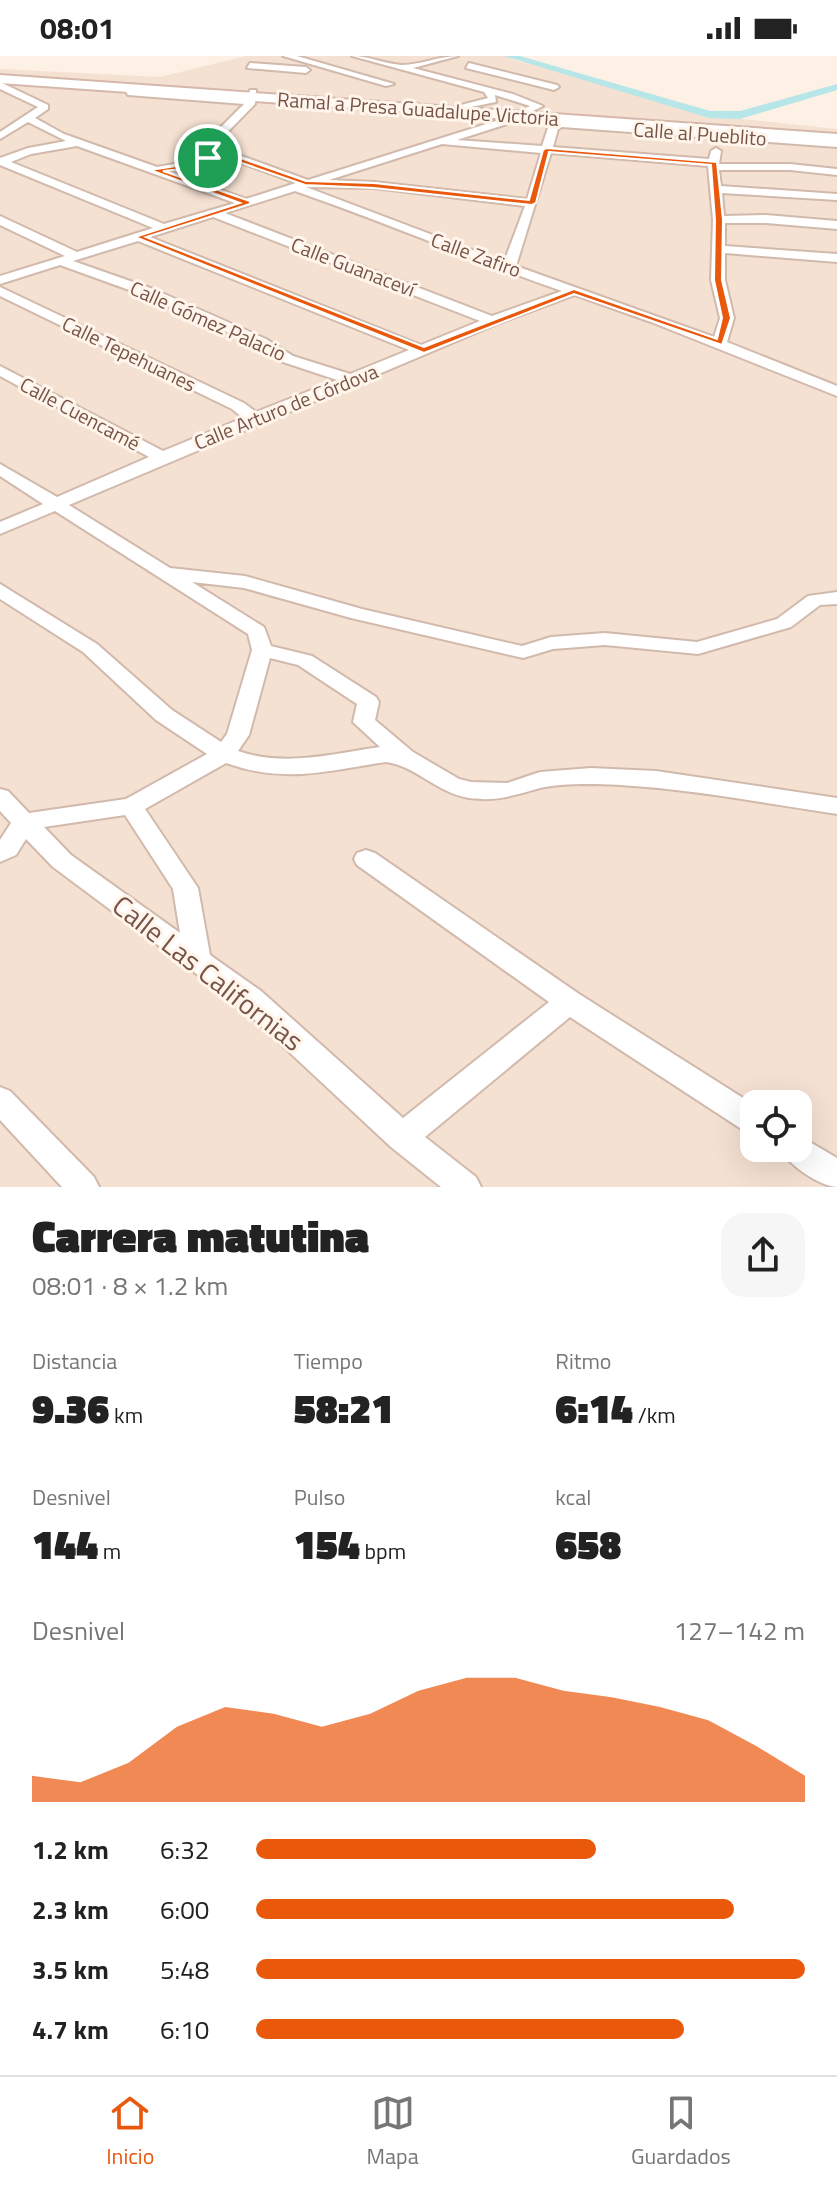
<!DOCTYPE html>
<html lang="es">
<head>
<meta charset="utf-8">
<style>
	body { margin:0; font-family:"Titillium Web",sans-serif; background:#f6f6f6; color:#222; height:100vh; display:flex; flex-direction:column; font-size:30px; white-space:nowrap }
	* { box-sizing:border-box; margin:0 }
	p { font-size:26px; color:#767676 }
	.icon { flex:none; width:44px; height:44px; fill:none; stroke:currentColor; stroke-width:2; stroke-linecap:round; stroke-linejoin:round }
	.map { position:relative; height:1131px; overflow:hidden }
	.panel { display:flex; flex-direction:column; background:#fff; flex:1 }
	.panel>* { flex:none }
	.controls { position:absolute; left:740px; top:1034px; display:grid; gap:16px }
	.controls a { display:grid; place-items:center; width:72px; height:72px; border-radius:16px; background:#fff; box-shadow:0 8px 32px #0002; font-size:40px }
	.pin { position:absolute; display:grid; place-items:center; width:68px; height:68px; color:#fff; margin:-34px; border:4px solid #fff; border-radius:50%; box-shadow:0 2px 8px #0007 }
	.round { display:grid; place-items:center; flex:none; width:84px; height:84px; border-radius:24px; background:#f6f6f6 }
	.overview { display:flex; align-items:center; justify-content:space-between; height:136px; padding:0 32px }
	h1 { font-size:44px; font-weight:800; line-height:60px }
	.figures { display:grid; grid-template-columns:repeat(3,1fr); gap:12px; height:136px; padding:8px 32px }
	.figures div { display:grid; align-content:center }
	.figures b { font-size:40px; font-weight:800 }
	.figures small { font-size:22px; font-weight:400 }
	.figures p { font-size:22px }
	.chart { height:224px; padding:16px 32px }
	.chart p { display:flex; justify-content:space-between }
	.chart svg { width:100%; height:144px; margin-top:8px; fill:#ea580c; opacity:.7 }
	ul { padding:0 32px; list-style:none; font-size:26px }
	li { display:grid; grid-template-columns:128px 96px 1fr; align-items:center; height:60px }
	li i { height:20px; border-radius:10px; background:#ea580c }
	.status { display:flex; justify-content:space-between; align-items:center; height:56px; padding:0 40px; background:#fff; direction:ltr }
	.status svg { height:22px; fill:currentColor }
	.tabs { display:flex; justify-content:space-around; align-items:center; height:112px; border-top:2px solid #e0e0e0; background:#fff; font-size:22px; color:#767676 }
	.tabs a { display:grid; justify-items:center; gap:4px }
	.tabs .selected { color:#ea580c }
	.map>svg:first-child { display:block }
	.residential { fill:#f5e1d2; fill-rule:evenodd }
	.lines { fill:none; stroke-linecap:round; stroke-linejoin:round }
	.canal { fill:#b7e6e8; fill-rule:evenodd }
	.street-casing { stroke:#d1b9ac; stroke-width:4 }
	.secondary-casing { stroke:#d5b8a9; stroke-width:4 }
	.street { fill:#fff; fill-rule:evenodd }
	.secondary { fill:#fff; fill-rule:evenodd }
	.route { fill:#ea580c; stroke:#fff; stroke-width:2; fill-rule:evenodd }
	.labels { text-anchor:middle; stroke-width:6; stroke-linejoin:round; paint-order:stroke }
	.far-street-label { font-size:20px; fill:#775348; stroke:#fff5eb }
	.near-street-label { font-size:28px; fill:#775348; stroke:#fff5eb }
</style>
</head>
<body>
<div class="status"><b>08:01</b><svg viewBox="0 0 49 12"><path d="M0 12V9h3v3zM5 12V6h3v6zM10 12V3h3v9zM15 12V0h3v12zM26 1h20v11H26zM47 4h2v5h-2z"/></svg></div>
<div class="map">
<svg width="837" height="1131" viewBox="0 0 837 1131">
	<rect width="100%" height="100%" fill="#fdf0e4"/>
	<path class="residential" d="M 246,0 L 519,0 L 511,3 L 723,61 L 837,73 L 837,1131 L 0,1131 L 0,13 L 160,21 ZM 754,1048 L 798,1048 L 798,1092 L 754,1092 Z"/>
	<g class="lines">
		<path class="canal" d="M 504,0 L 520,0 L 710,55 L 740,55 L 837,28 L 837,34 L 740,63 L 709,62 Z"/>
		<g class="street-casing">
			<path id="street" d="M 283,0 L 297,0 L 394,28 L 386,30 Z
				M 352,0 C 369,0 385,8 402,9 C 420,9 439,0 458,0 L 413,12 L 513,38 L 543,50 L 507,68 L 457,84 L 542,90 L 549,69 L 569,61 L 573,66 L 837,85 L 837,91 L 562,71 L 558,73 L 553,91 L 709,103 L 711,95 L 716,92 L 721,95 L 719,108 L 790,108 L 837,113 L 837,119 L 790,114 L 719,114 L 721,130 L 837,138 L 837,144 L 722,137 L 724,160 L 766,159 L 837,165 L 837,173 L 766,167 L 725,167 L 725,190 L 837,198 L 837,206 L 725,197 L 725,224 L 734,262 L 727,286 L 837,330 L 837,340 L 651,266 L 575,239 L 497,268 L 69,449 L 170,512 L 245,520 L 362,553 L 522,590 L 551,581 L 605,577 L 697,586 L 777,563 L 808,540 L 837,536 L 837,548 L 820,549 L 791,571 L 698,598 L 605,589 L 553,593 L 523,602 L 351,562 L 244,532 L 192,526 L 264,571 L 271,590 L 312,600 L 376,641 L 379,646 L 375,664 L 413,696 L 459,723 L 471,726 L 507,727 L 540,716 L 591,712 L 656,715 L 837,742 L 837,758 C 757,746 676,730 595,728 C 578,728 557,728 540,732 C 515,739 496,746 469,742 C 437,737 416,710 386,706 C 325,715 286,728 226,707 L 145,753 L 198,832 L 210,899 L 261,935 L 403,1062 L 549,946 L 357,809 L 354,803 L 357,797 L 366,794 L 375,797 L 579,938 L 754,1049 L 754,1078 L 743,1074 L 570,961 L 425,1081 L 476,1121 L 481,1131 L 441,1131 L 391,1091 L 241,951 L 53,811 L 26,783 L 16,799 L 0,806 L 0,784 L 11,767 L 0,755 L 0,733 L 8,735 L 29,757 L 126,743 L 207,698 L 156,664 L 83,596 L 0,543 L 0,528 L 97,588 L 172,654 L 221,686 L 227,678 L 252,594 L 248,578 L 55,455 L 0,478 L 0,466 L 43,448 L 0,420 L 0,408 L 57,441 L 149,401 L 0,320 L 0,310 L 163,395 L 243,362 L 232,353 L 0,240 L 0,231 L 244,347 L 256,356 L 337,324 L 283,306 L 256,289 L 143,239 L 60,209 L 0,228 L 0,220 L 65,200 L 0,169 L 0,160 L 77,196 L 153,172 L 0,109 L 0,102 L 28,92 L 66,85 L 28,66 L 0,83 L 0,76 L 38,51 L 0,33 L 0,26 L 48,49 L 48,53 L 35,62 L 64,78 L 157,111 L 197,104 L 208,95 L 203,93 L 203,89 L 244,48 L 128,39 L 125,34 L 248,43 L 250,34 L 256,34 L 255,48 L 214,90 L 308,124 L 499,64 L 530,50 L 495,39 L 496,46 L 461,53 L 461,49 L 488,42 L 484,36 ZM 442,88 L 541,97 L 527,143 L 374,126 L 329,124 ZM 77,90 L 235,147 L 164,168 L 11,106 L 31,98 ZM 551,97 L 708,110 L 713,164 L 711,224 L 720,262 L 714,281 L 516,210 ZM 217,98 L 296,127 L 246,143 L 168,115 L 204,109 ZM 306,131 L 374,132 L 525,150 L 504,206 ZM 295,135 C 385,166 472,204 562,235 L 492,260 L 225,157 ZM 213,161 L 480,265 L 421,289 L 150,181 ZM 138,185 L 409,294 L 350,318 L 293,300 L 266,283 L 153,233 L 73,205 ZM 270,602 L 298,609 L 357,648 L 353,666 L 380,691 C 331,698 285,711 238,695 L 249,679 ZM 125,759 L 173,833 L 180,877 L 71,799 L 44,771 Z
				M 250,7 L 306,11 L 310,14 L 306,17 L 247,12 Z
				M 469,7 L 557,29 L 559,31 L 554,34 L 466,12 Z
				M 0,1031 L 10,1035 L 94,1121 L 99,1131 L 62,1131 L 0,1064 Z
				M 798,1079 L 837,1102 L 837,1131 C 819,1130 787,1108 780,1092 L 798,1092 Z"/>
		</g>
		<g class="secondary-casing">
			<path id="secondary" d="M 0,19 L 837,78 L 837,86 L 0,27 Z"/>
		</g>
		<use href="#street" class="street"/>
		<use href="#secondary" class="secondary"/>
	</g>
	<path class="route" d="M 546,92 L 717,106 L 723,164 L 722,224 L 731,262 L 722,289 L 574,238 L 424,297 L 135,181 L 240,147 L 150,114 L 189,108 L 215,93 L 306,125 L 374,127 L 529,144 L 543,94 ZM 549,96 L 711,109 L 715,164 L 714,224 L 722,262 L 717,283 L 574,233 L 424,291 L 146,181 L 250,148 L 250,145 L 163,115 C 181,113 203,113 216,98 L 305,129 L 374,132 L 532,149 L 536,147 Z"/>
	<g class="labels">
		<g class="far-street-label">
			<text transform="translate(418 53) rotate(4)" y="7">Ramal a Presa Guadalupe Victoria</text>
			<text transform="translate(700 78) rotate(4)" y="7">Calle al Pueblito</text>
			<text transform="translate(476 199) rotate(20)" y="7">Calle Zafiro</text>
			<text transform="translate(353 211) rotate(21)" y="7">Calle Guanaceví</text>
			<text transform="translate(208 265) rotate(24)" y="7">Calle Gómez Palacio</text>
			<text transform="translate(129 298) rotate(26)" y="7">Calle Tepehuanes</text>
			<text transform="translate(286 351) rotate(-22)" y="7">Calle Arturo de Córdova</text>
			<text transform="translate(80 358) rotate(28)" y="7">Calle Cuencamé</text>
		</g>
		<g class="near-street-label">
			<text transform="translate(208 917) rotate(38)" y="10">Calle Las Californias</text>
		</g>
	</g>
</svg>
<div class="controls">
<a><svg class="icon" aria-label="locate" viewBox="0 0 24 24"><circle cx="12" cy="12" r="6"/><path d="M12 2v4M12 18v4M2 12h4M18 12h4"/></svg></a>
</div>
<div class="pin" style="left:208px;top:102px;background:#1e9e55"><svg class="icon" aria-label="arrive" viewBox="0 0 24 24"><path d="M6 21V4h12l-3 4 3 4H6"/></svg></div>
</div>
<section class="panel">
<div class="overview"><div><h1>Carrera matutina</h1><p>08:01 · 8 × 1.2 km</p></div><a class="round"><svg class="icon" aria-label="share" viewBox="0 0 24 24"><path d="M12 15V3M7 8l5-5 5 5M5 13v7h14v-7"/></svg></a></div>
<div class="figures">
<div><p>Distancia</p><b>9.36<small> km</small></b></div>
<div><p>Tiempo</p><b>58:21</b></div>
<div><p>Ritmo</p><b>6:14<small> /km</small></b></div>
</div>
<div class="figures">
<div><p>Desnivel</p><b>144<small> m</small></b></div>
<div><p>Pulso</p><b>154<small> bpm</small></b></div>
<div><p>kcal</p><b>658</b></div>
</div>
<div class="chart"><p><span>Desnivel</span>127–142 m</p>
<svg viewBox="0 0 160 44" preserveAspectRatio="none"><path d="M0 44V36L10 38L20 32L30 21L40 15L50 17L60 21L70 17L80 10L90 6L100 6L110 10L120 12L130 15L140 19L150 27L160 36V44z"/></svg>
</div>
<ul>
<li><b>1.2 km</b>6:32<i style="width:62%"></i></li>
<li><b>2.3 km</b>6:00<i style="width:87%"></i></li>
<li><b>3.5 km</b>5:48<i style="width:100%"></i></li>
<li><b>4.7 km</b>6:10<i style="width:78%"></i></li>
</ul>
</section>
<nav class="tabs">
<a class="selected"><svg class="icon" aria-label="home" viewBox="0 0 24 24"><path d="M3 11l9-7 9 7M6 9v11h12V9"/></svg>Inicio</a>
<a><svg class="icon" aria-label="map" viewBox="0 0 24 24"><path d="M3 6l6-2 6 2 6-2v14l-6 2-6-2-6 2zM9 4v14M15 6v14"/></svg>Mapa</a>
<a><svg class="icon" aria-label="saved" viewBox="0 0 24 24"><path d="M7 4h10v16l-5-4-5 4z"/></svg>Guardados</a>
</nav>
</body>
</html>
